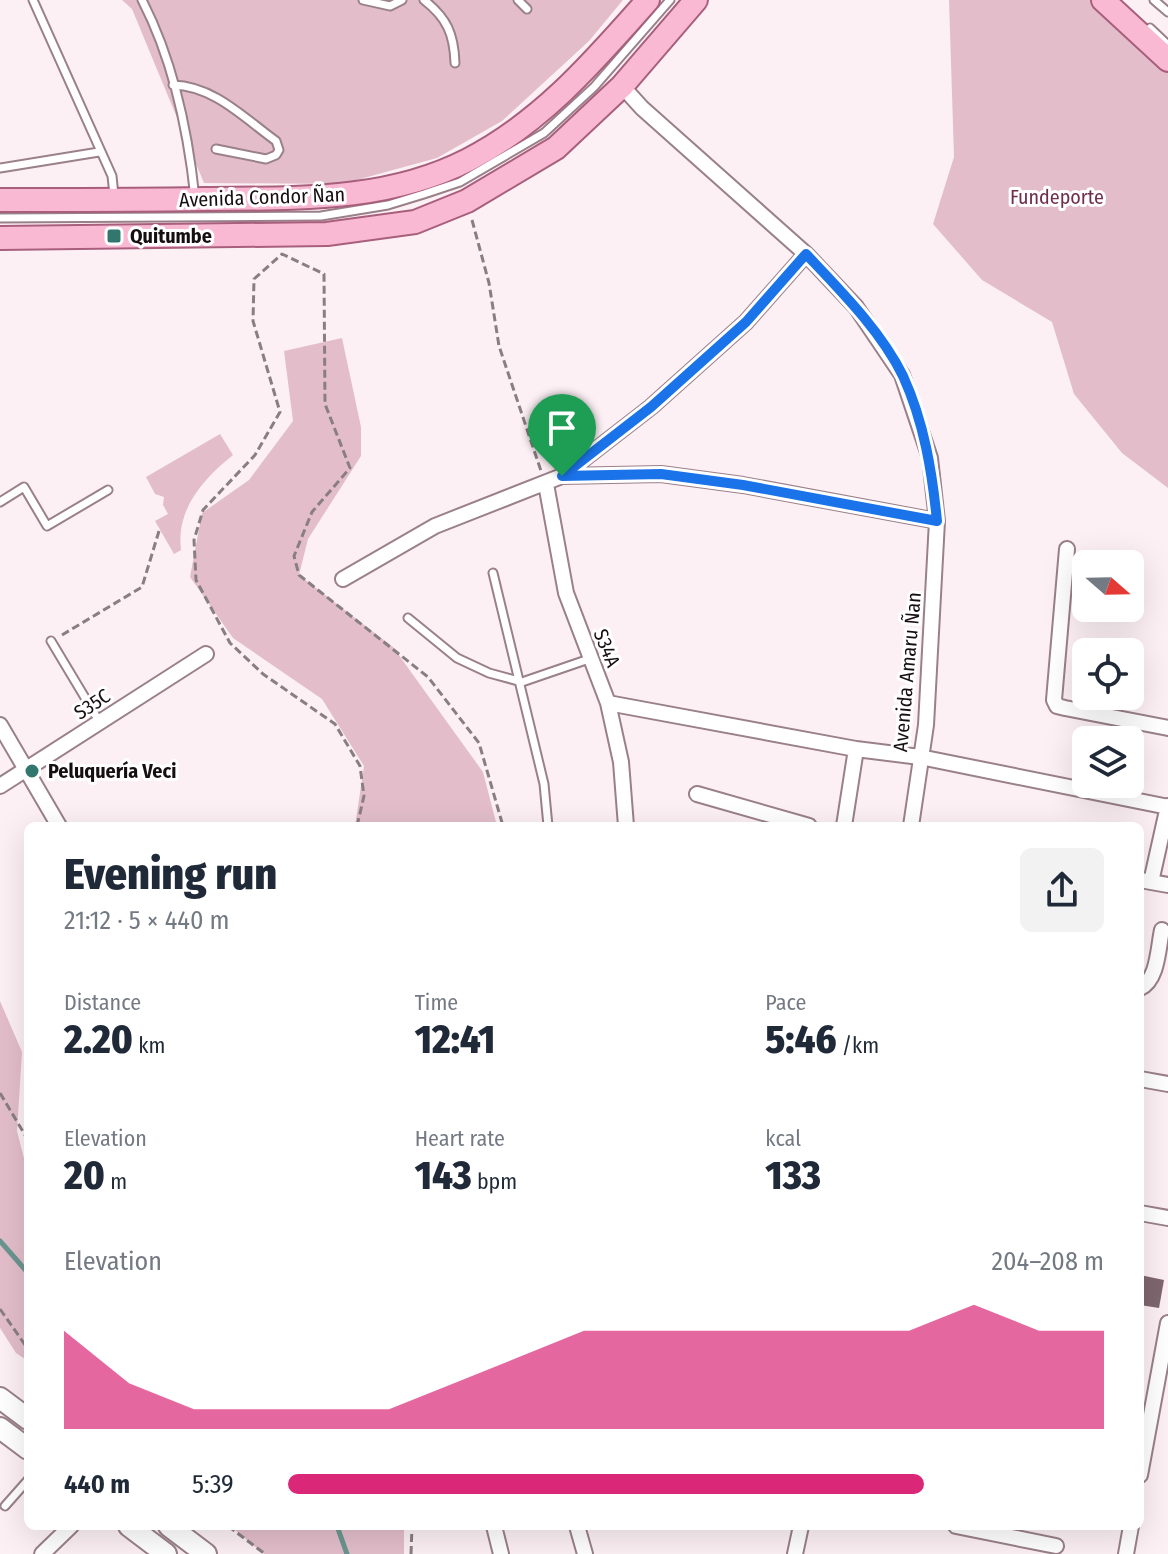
<!DOCTYPE html>
<html lang="en">
<head>
<meta charset="utf-8">
<style>
	body { margin:0; font-family:"Fira Sans Condensed",sans-serif; background:#f2f2f3; color:#1f2937; height:100vh; display:flex; flex-direction:column; font-size:30px; white-space:nowrap }
	* { box-sizing:border-box; margin:0 }
	p { font-size:26px; color:#747a83 }
	.icon { flex:none; width:44px; height:44px; fill:none; stroke:currentColor; stroke-width:2; stroke-linecap:round; stroke-linejoin:round }
	.map { position:relative; flex:1; overflow:hidden }
	.details { position:absolute; left:24px; top:822px; width:1120px; height:708px; display:flex; flex-direction:column; background:#fff; border-radius:12px; box-shadow:0 8px 32px #0002 }
	.details>* { flex:none }
	.needle { width:52px; rotate:110deg }
	.fabs { position:absolute; left:1072px; top:550px; display:grid; gap:16px }
	.fabs a { display:grid; place-items:center; width:72px; height:72px; border-radius:12px; background:#fff; box-shadow:0 8px 32px #0002; font-size:40px }
	.pin { position:absolute; display:grid; place-items:center; width:68px; height:68px; color:#fff; margin:-82px -34px; border-radius:50% 50% 50% 0; rotate:-45deg; box-shadow:0 0 8px #0007 }
	.pin .icon { rotate:45deg }
	.round { display:grid; place-items:center; flex:none; width:84px; height:84px; border-radius:12px; background:#f2f2f3 }
	.headline { display:flex; align-items:center; justify-content:space-between; height:136px; padding:0 40px }
	h1 { font-size:44px; font-weight:800; line-height:60px }
	.metrics { display:grid; grid-template-columns:repeat(3,1fr); gap:12px; height:136px; padding:8px 40px }
	.metrics div { display:grid; align-content:center }
	.metrics b { font-size:40px; font-weight:800 }
	.metrics small { font-size:22px; font-weight:400 }
	.metrics p { font-size:22px }
	.chart { height:224px; padding:16px 40px }
	.chart p { display:flex; justify-content:space-between }
	.chart svg { width:100%; height:144px; margin-top:8px; fill:#db2777; opacity:.7 }
	ul { padding:0 40px; list-style:none; font-size:26px }
	li { display:grid; grid-template-columns:128px 96px 1fr; align-items:center; height:60px }
	li i { height:20px; border-radius:10px; background:#db2777 }
	.map>svg:first-child { display:block }
	.green { fill:#e3beca }
	.lines { fill:none; stroke-linecap:round; stroke-linejoin:round }
	.stream { stroke:#6a968f; stroke-width:5 }
	.building { fill:#7f676f }
	.service-casing { stroke:#9a8089; stroke-width:11 }
	.minor-casing { stroke:#9a8089; stroke-width:18 }
	.secondary-casing { stroke:#9a8089; stroke-width:24 }
	.primary-casing { stroke:#a85f7c; stroke-width:26 }
	.path { stroke:#897e82; stroke-width:3; stroke-dasharray:8 4; stroke-linecap:butt }
	.service { stroke:#fff; stroke-width:7 }
	.minor { stroke:#fff; stroke-width:14 }
	.secondary { stroke:#fff; stroke-width:20 }
	.primary { stroke:#fab9d3; stroke-width:22 }
	.route-casing { stroke:#fff; stroke-width:16 }
	.route { stroke:#1a73e8; stroke-width:10 }
	.poi-dot { fill:#31776e; stroke:#fff; stroke-width:3 }
	.labels { text-anchor:middle; stroke-width:6; stroke-linejoin:round; paint-order:stroke }
	.street-label { font-size:20px; fill:#170e11; stroke:#fff }
	.park-label { font-size:20px; fill:#702e4a; stroke:#fff }
	.poi-label { font-size:20px; font-weight:bold; fill:#170e11; stroke:#fff; text-anchor:start }
</style>
</head>
<body>
<div class="map">
<svg width="1168" height="1554" viewBox="0 0 1168 1554">
	<rect width="100%" height="100%" fill="#fcf0f4"/>
	<path class="green" d="M 122,0 L 623,0 L 589,41 L 502,121 L 437,158 L 342,184 L 204,183 L 132,9 Z
		M 949,0 L 1106,0 L 1168,53 L 1168,488 L 1122,453 L 1074,394 L 1052,322 L 982,280 L 933,224 L 954,157 Z
		M 342,338 L 361,427 L 361,456 L 308,539 L 299,575 L 393,647 L 483,772 L 497,826 L 355,826 L 364,766 L 322,699 L 233,638 L 190,577 L 202,513 L 249,480 L 293,421 L 284,351 Z
		M 220,434 L 233,455 C 203,479 176,509 181,550 L 174,554 L 155,521 L 168,514 L 163,505 L 164,497 L 155,494 L 146,477 Z
		M 0,1001 L 22,1052 L 17,1131 L 28,1174 L 28,1361 L 16,1353 L 0,1328 Z
		M 230,1526 L 404,1526 L 404,1554 L 264,1554 Z"/>
	<g class="lines">
		<path class="stream" d="M 0,1241 L 28,1273
			M 337,1526 L 347,1554"/>
	</g>
	<path class="building" d="M 1140,1275 L 1164,1280 L 1159,1308 L 1140,1305 Z"/>
	<g class="lines">
		<g class="service-casing">
			<path id="service" d="M 33,0 L 112,176 L 114,195
				M 142,0 C 173,60 188,131 195,198
				M 363,0 L 390,6 L 402,0
				M 424,0 C 447,18 454,34 455,63
				M 518,0 L 527,9
				M 1154,0 L 1168,12
				M 1150,28 L 1168,45
				M 173,85 C 214,86 244,118 276,141 L 279,150 L 276,155 L 266,159 L 216,149
				M 0,168 L 99,152
				M 0,218 L 321,216 L 388,205 L 424,194 L 460,182 L 544,133 L 594,87 L 670,0
				M 0,502 L 24,487 L 47,526 L 108,490
				M 493,573 L 544,784 L 548,826
				M 408,618 L 457,658 L 489,673 L 522,682 L 589,659
				M 51,641 L 99,721
				M 5,1506 L 28,1480"/>
		</g>
		<g class="minor-casing">
			<path id="minor" d="M 622,86 L 642,108 L 806,254 L 856,307 L 902,375 L 930,458 L 937,521 L 926,725 L 911,826
				M 562,476 L 661,474 L 743,485 L 937,521
				M 546,484 L 566,593 L 608,703 L 621,762 L 626,826
				M 1067,549 L 1054,700 L 1057,706 L 1065,708 L 1168,728
				M 343,579 L 435,526 L 562,476 L 651,407 L 746,322 L 806,254
				M 608,703 L 856,749 L 920,757 L 1168,807
				M 0,725 L 59,826
				M 0,786 L 206,654
				M 697,794 L 809,826
				M 844,826 L 856,749
				M 1140,880 L 1168,885
				M 1151,882 L 1168,806
				M 1140,988 C 1158,980 1158,948 1162,930
				M 1140,1079 L 1168,1084
				M 1140,1213 L 1168,1218
				M 1140,1475 L 1168,1323
				M 494,1526 L 501,1554
				M 577,1526 L 585,1554
				M 956,1526 L 1056,1546
				M 42,1554 L 71,1526
				M 795,1554 L 801,1526
				M 1126,1554 L 1131,1526"/>
		</g>
		<g class="secondary-casing">
			<path id="secondary" d="M 0,1398 L 28,1419
				M 0,1428 L 28,1449
				M 129,1526 L 166,1554
				M 169,1526 L 206,1554"/>
		</g>
		<g class="primary-casing">
			<path id="primary" d="M 1103,0 L 1168,60
				M 0,200 C 69,200 138,200 206,199 C 295,198 386,202 468,160 C 542,122 594,61 648,0
				M 0,238 L 327,234 L 415,222 L 467,201 L 556,148 L 622,86 L 696,0"/>
		</g>
		<path class="path" d="M 472,220 L 489,283 L 499,346 L 541,471
			M 62,635 L 142,587 L 159,531
			M 357,826 L 364,796 L 360,766 L 335,724 L 263,674 L 230,643 L 196,580 L 194,540 L 203,510 L 255,455 L 280,412 L 253,321 L 254,279 L 282,254 L 324,274 L 325,404 L 350,468 L 312,512 L 294,556 L 299,575 L 428,677 L 479,743 L 503,826
			M 0,1093 L 28,1140
			M 0,1309 L 28,1349
			M 228,1526 L 265,1554
			M 411,1554 L 412,1526"/>
		<use href="#service" class="service"/>
		<use href="#minor" class="minor"/>
		<use href="#secondary" class="secondary"/>
		<use href="#primary" class="primary"/>
	</g>
	<g class="lines">
		<g class="route-casing">
			<path id="route" d="M 806,254 C 840,290 881,331 903,376 C 924,422 932,471 937,521 L 743,485 L 661,474 L 562,476 L 651,407 L 746,322 Z"/>
		</g>
		<use href="#route" class="route"/>
	</g>
	<g class="poi-dot">
		<rect x="106" y="228" width="16" height="16" rx="4"/>
		<circle cx="32" cy="771" r="8"/>
	</g>
	<g class="labels">
		<g class="street-label">
			<text transform="translate(262 197) rotate(-2)" y="7">Avenida Condor Ñan</text>
			<text transform="translate(607 648) rotate(68)" y="7">S34A</text>
			<text transform="translate(907 672) rotate(-85)" y="7">Avenida Amaru Ñan</text>
			<text transform="translate(92 704) rotate(-33)" y="7">S35C</text>
		</g>
		<g class="park-label">
			<text x="1057" y="204">Fundeporte</text>
		</g>
		<g class="poi-label">
			<text x="130" y="243">Quitumbe</text>
			<text x="48" y="778">Peluquería Veci</text>
		</g>
	</g>
</svg>
<div class="fabs">
<a><svg class="needle" viewBox="-14 -14 28 28"><path d="M0-13l5 13h-10z" fill="#e53935"/><path d="M0 13l5-13h-10z" fill="#747a83"/></svg></a>
<a><svg class="icon" aria-label="locate" viewBox="0 0 24 24"><circle cx="12" cy="12" r="6"/><path d="M12 2v4M12 18v4M2 12h4M18 12h4"/></svg></a>
<a><svg class="icon" aria-label="layers" viewBox="0 0 24 24"><path d="M12 4l9 5-9 5-9-5zM3 14l9 5 9-5"/></svg></a>
</div>
<div class="pin" style="left:562px;top:476px;background:#1e9e55"><svg class="icon" aria-label="arrive" viewBox="0 0 24 24"><path d="M6 21V4h12l-3 4 3 4H6"/></svg></div>
<section class="details">
<div class="headline"><div><h1>Evening run</h1><p>21:12 · 5 × 440 m</p></div><a class="round"><svg class="icon" aria-label="share" viewBox="0 0 24 24"><path d="M12 15V3M7 8l5-5 5 5M5 13v7h14v-7"/></svg></a></div>
<div class="metrics">
<div><p>Distance</p><b>2.20<small> km</small></b></div>
<div><p>Time</p><b>12:41</b></div>
<div><p>Pace</p><b>5:46<small> /km</small></b></div>
</div>
<div class="metrics">
<div><p>Elevation</p><b>20<small> m</small></b></div>
<div><p>Heart rate</p><b>143<small> bpm</small></b></div>
<div><p>kcal</p><b>133</b></div>
</div>
<div class="chart"><p><span>Elevation</span>204–208 m</p>
<svg viewBox="0 0 160 44" preserveAspectRatio="none"><path d="M0 44V14L10 30L20 38L30 38L40 38L50 38L60 30L70 22L80 14L90 14L100 14L110 14L120 14L130 14L140 6L150 14L160 14V44z"/></svg>
</div>
<ul>
<li><b>440 m</b>5:39<i style="width:78%"></i></li>
</ul>
</section>
</div>
</body>
</html>
